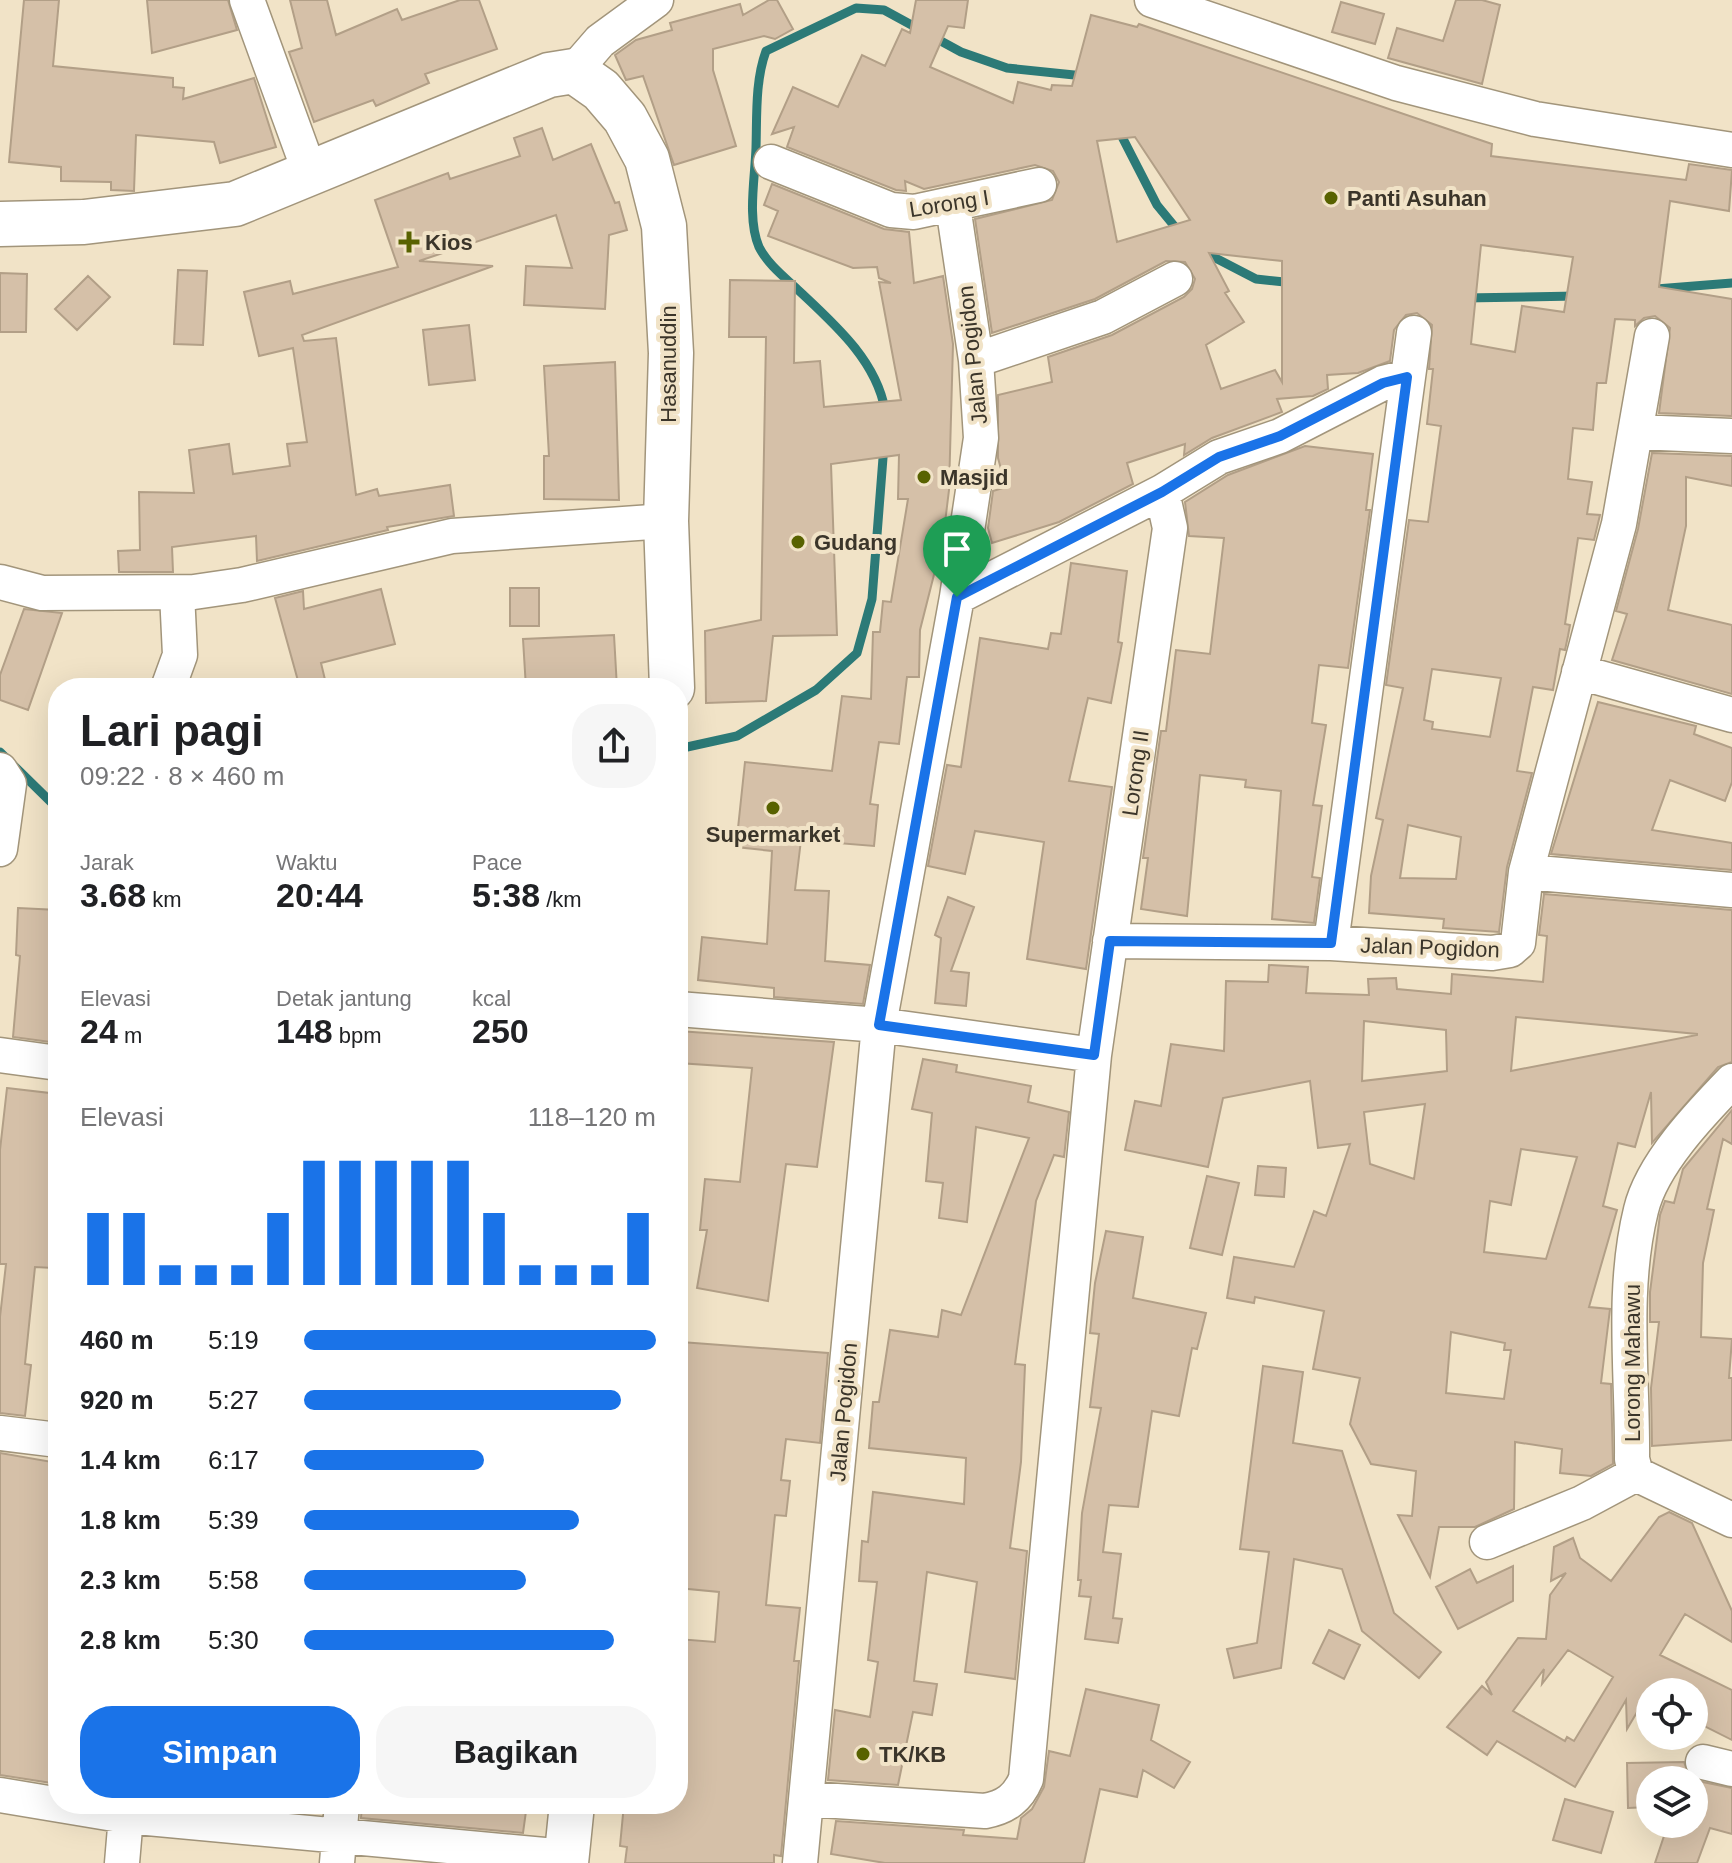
<!DOCTYPE html>
<html lang="id">
<head>
<meta charset="utf-8">
<style>
	body { margin:0; font-family:Helvetica,sans-serif; background:#f6f6f6; color:#202124; height:100vh; display:flex; flex-direction:column; font-size:30px; white-space:nowrap }
	* { box-sizing:border-box; margin:0 }
	p { font-size:26px; color:#757577 }
	.icon { flex:none; width:44px; height:44px; fill:none; stroke:currentColor; stroke-width:2; stroke-linecap:round; stroke-linejoin:round }
	.map { position:relative; flex:1; overflow:hidden }
	.details { position:absolute; left:48px; top:678px; width:640px; height:1136px; display:flex; flex-direction:column; background:#fff; border-radius:32px; box-shadow:0 8px 32px #0002 }
	.details>* { flex:none }
	.tools { position:absolute; left:1636px; top:1678px; display:grid; gap:16px }
	.tools a { display:grid; place-items:center; width:72px; height:72px; border-radius:50%; background:#fff; box-shadow:0 8px 32px #0002; font-size:40px }
	.pin { position:absolute; display:grid; place-items:center; width:68px; height:68px; color:#fff; margin:-82px -34px; border-radius:50% 50% 50% 0; rotate:-45deg; box-shadow:0 0 8px #0007 }
	.pin .icon { rotate:45deg }
	.round { display:grid; place-items:center; flex:none; width:84px; height:84px; border-radius:32px; background:#f6f6f6 }
	.overview { display:flex; align-items:center; justify-content:space-between; height:136px; padding:0 32px }
	h1 { font-size:44px; font-weight:700; line-height:60px }
	.metrics { display:grid; grid-template-columns:repeat(3,1fr); gap:12px; height:136px; padding:8px 32px }
	.metrics div { display:grid; align-content:center }
	.metrics b { font-size:34px; font-weight:700 }
	.metrics small { font-size:22px; font-weight:400 }
	.metrics p { font-size:22px }
	.chart { height:224px; padding:16px 32px }
	.chart p { display:flex; justify-content:space-between }
	.chart svg { width:100%; height:144px; margin-top:8px; stroke:#1a73e8; stroke-width:6 }
	.cta { display:flex; gap:16px; margin-top:auto; padding:16px 32px }
	.cta a { flex:1; height:92px; border-radius:32px; background:#1a73e8; color:#fff; font-size:32px; font-weight:700; line-height:92px; text-align:center }
	.cta a+a { background:#f6f6f6; color:#202124 }
	ul { padding:0 32px; list-style:none; font-size:26px }
	li { display:grid; grid-template-columns:128px 96px 1fr; align-items:center; height:60px }
	li i { height:20px; border-radius:10px; background:#1a73e8 }
	.map>svg:first-child { display:block }
	.lines { fill:none; stroke-linecap:round; stroke-linejoin:round }
	.stream { stroke:#2c7a77; stroke-width:9 }
	.building { fill:#d5c0a8; stroke:#b29f87; stroke-width:2; fill-rule:evenodd }
	.minor-casing { stroke:#a2957b; stroke-width:37 }
	.highway-casing { stroke:#a2957b; stroke-width:47 }
	.minor { stroke:#fff; stroke-width:34 }
	.highway { stroke:#fff; stroke-width:44 }
	.route-casing { stroke:#fff; stroke-width:16 }
	.route { stroke:#1a73e8; stroke-width:10 }
	.poi-dot { fill:#586200; stroke:#f1e3c7; stroke-width:3 }
	.labels { text-anchor:middle; stroke-width:8; stroke-linejoin:round; paint-order:stroke }
	.poi-label { font-size:22px; font-weight:bold; fill:#3b352a; stroke:#f1e3c7; text-anchor:start }
	.street-label { font-size:22px; fill:#3b352a; stroke:#f1e3c7 }
</style>
</head>
<body>
<div class="map">
<svg width="1732" height="1863" viewBox="0 0 1732 1863">
	<rect width="100%" height="100%" fill="#f1e3c7"/>
	<g class="lines">
		<path class="stream" d="M 1118,129 L 1157,205 L 1180,233
			M 1200,250 L 1256,279 L 1294,283
			M 1656,289 L 1732,283
			M 1464,298 L 1577,296
			M 885,410 C 876,359 832,322 796,288 C 783,276 767,263 759,247 C 747,219 755,178 756,148 C 757,116 755,81 766,51 L 856,8 L 884,10 L 961,52 L 1007,68 L 1084,76
			M 678,749 L 737,736 L 816,690 L 857,653 L 872,599 L 884,445
			M 0,752 L 58,809"/>
	</g>
	<path class="building" d="M 24,0 L 59,0 L 53,66 L 173,78 L 173,87 L 184,88 L 183,99 L 254,78 L 276,147 L 220,163 L 214,142 L 136,135 L 134,191 L 111,190 L 111,182 L 61,181 L 61,167 L 9,162 Z
		M 147,0 L 228,0 L 237,30 L 152,53 Z
		M 290,0 L 327,0 L 336,35 L 397,9 L 402,20 L 460,0 L 479,0 L 497,49 L 425,74 L 429,83 L 376,106 L 373,100 L 314,122 L 289,52 L 302,48 Z
		M 769,0 L 777,0 L 793,29 L 775,39 L 764,36 L 713,49 L 713,70 L 736,146 L 674,165 L 643,76 L 626,80 L 615,55 L 636,40 L 672,30 L 670,23 L 740,4 L 743,15 Z
		M 916,0 L 968,0 L 964,28 L 948,26 L 930,67 L 1013,103 L 1018,82 L 1051,90 L 1052,85 L 1072,86 L 1091,15 L 1137,27 L 1139,24 L 1492,144 L 1491,156 L 1686,180 L 1689,164 L 1732,170 L 1729,211 L 1670,201 L 1659,287 L 1732,299 L 1732,416 L 1659,413 L 1670,328 L 1655,316 L 1644,318 L 1635,326 L 1635,320 L 1615,319 L 1606,383 L 1597,383 L 1593,430 L 1573,428 L 1568,479 L 1592,482 L 1587,514 L 1600,515 L 1594,540 L 1578,538 L 1565,624 L 1570,625 L 1568,636 L 1565,650 L 1560,649 L 1553,690 L 1533,687 L 1517,771 L 1532,773 L 1507,867 L 1499,932 L 1443,928 L 1444,919 L 1369,913 L 1371,876 L 1383,820 L 1376,818 L 1403,688 L 1386,685 L 1409,520 L 1428,522 L 1441,426 L 1427,424 L 1433,369 L 1429,369 L 1432,325 L 1417,313 L 1406,315 L 1394,330 L 1390,361 L 1358,373 L 1327,375 L 1328,389 L 1313,396 L 1277,399 L 1282,412 L 1212,438 L 1184,455 L 1185,444 L 1127,463 L 1133,484 L 1059,522 L 992,543 L 988,528 L 993,491 L 1006,487 L 998,458 L 998,395 L 1052,382 L 1048,357 L 1112,335 L 1184,297 L 1192,289 L 1195,279 L 1185,262 L 1166,261 L 1095,299 L 992,333 L 975,219 L 1052,200 L 1059,182 L 1053,171 L 1035,165 L 924,189 L 905,181 L 906,191 L 896,190 L 787,147 L 794,127 L 772,134 L 793,87 L 838,107 L 862,55 L 885,66 L 902,29 L 910,33 ZM 1135,137 L 1190,220 L 1117,242 L 1097,141 ZM 1481,245 L 1573,257 L 1564,312 L 1522,306 L 1515,352 L 1471,344 ZM 1209,253 L 1282,261 L 1282,382 L 1275,370 L 1221,389 L 1206,345 L 1244,322 L 1225,293 L 1229,291 ZM 1432,669 L 1501,678 L 1490,737 L 1432,729 L 1433,722 L 1424,720 ZM 1408,825 L 1461,837 L 1456,879 L 1400,878 Z
		M 1456,0 L 1482,0 L 1500,5 L 1482,84 L 1388,58 L 1397,28 L 1443,41 Z
		M 1341,2 L 1384,14 L 1375,44 L 1332,32 Z
		M 542,128 L 553,160 L 591,144 L 615,203 L 619,202 L 627,230 L 609,235 L 605,309 L 524,305 L 526,266 L 572,268 L 556,215 L 419,261 L 493,266 L 302,335 L 304,341 L 336,338 L 356,495 L 377,489 L 379,496 L 450,485 L 454,516 L 387,527 L 388,530 L 257,561 L 256,536 L 172,547 L 173,572 L 119,572 L 118,551 L 140,550 L 139,492 L 194,493 L 189,450 L 229,444 L 233,474 L 290,466 L 287,444 L 307,442 L 293,348 L 259,356 L 244,292 L 290,281 L 293,294 L 398,267 L 375,200 L 448,173 L 450,179 L 520,156 L 514,138 Z
		M 772,184 L 884,229 L 909,232 L 914,283 L 943,276 L 953,344 L 949,490 L 943,539 L 920,630 L 919,677 L 907,677 L 899,744 L 879,742 L 870,804 L 878,805 L 874,846 L 801,840 L 795,890 L 829,891 L 825,961 L 870,965 L 863,1004 L 774,997 L 774,988 L 698,980 L 702,937 L 767,944 L 772,851 L 736,847 L 745,762 L 832,771 L 842,696 L 871,699 L 873,632 L 880,632 L 883,601 L 891,602 L 908,499 L 898,499 L 899,455 L 831,464 L 837,635 L 773,636 L 766,701 L 706,703 L 705,631 L 761,620 L 766,337 L 729,337 L 730,280 L 795,281 L 794,363 L 820,361 L 824,407 L 901,400 L 879,282 L 891,283 L 879,278 L 877,267 L 853,268 L 768,236 L 778,211 L 764,205 Z
		M 178,270 L 207,271 L 203,345 L 174,344 Z
		M 0,273 L 27,274 L 26,332 L 0,332 Z
		M 88,276 L 110,297 L 77,330 L 55,309 Z
		M 469,325 L 475,380 L 429,385 L 423,330 Z
		M 615,362 L 619,500 L 544,499 L 544,456 L 549,456 L 544,366 Z
		M 1305,446 L 1373,454 L 1366,510 L 1370,510 L 1348,668 L 1319,665 L 1312,723 L 1326,725 L 1313,805 L 1322,806 L 1312,877 L 1320,878 L 1314,923 L 1272,919 L 1281,791 L 1245,787 L 1246,780 L 1200,775 L 1187,916 L 1141,909 L 1148,858 L 1143,858 L 1161,731 L 1166,731 L 1176,650 L 1210,654 L 1224,538 L 1189,536 L 1185,502 L 1228,475 Z
		M 1652,453 L 1732,456 L 1732,486 L 1686,477 L 1686,526 L 1668,610 L 1732,625 L 1732,694 L 1612,660 L 1627,614 L 1616,611 L 1638,529 Z
		M 1071,563 L 1127,571 L 1118,642 L 1122,643 L 1111,703 L 1088,698 L 1069,781 L 1112,787 L 1086,969 L 1027,959 L 1044,842 L 975,831 L 965,874 L 928,866 L 947,765 L 961,767 L 980,638 L 1048,649 L 1051,633 L 1061,634 Z
		M 510,588 L 539,588 L 539,626 L 510,626 Z
		M 381,589 L 395,644 L 321,663 L 327,688 L 300,688 L 275,598 L 303,591 L 304,609 Z
		M 24,609 L 62,613 L 28,710 L 0,700 L 0,675 Z
		M 614,635 L 617,688 L 526,688 L 523,639 Z
		M 1598,702 L 1696,726 L 1694,734 L 1732,748 L 1732,782 L 1725,801 L 1670,780 L 1652,830 L 1732,843 L 1732,870 L 1551,854 Z
		M 1544,894 L 1732,910 L 1732,1062 L 1718,1067 L 1652,1143 L 1651,1092 L 1635,1147 L 1618,1143 L 1603,1206 L 1617,1210 L 1589,1307 L 1610,1309 L 1601,1383 L 1611,1384 L 1613,1464 L 1591,1476 L 1560,1473 L 1562,1449 L 1515,1442 L 1514,1509 L 1475,1527 L 1439,1527 L 1430,1577 L 1398,1515 L 1412,1516 L 1416,1471 L 1371,1464 L 1350,1424 L 1360,1378 L 1313,1369 L 1324,1311 L 1255,1297 L 1254,1303 L 1227,1298 L 1234,1257 L 1294,1267 L 1314,1211 L 1326,1216 L 1350,1144 L 1318,1148 L 1310,1081 L 1223,1098 L 1208,1167 L 1125,1150 L 1135,1101 L 1161,1106 L 1171,1044 L 1224,1051 L 1226,981 L 1268,982 L 1269,965 L 1308,967 L 1306,993 L 1369,995 L 1368,979 L 1396,978 L 1397,989 L 1451,994 L 1452,974 L 1543,982 L 1547,936 L 1539,935 ZM 1516,1017 L 1697,1034 L 1697,1035 L 1511,1071 ZM 1364,1021 L 1446,1030 L 1447,1071 L 1362,1081 ZM 1425,1104 L 1414,1179 L 1370,1164 L 1364,1112 ZM 1521,1149 L 1577,1157 L 1546,1259 L 1484,1252 L 1490,1201 L 1511,1205 ZM 1451,1332 L 1505,1343 L 1504,1350 L 1511,1350 L 1504,1399 L 1446,1393 Z
		M 948,897 L 974,907 L 951,971 L 969,973 L 966,1006 L 935,1003 L 941,938 L 935,935 Z
		M 18,908 L 58,910 L 58,1043 L 13,1037 L 20,956 L 16,955 Z
		M 678,1031 L 834,1042 L 817,1167 L 786,1164 L 768,1301 L 697,1288 L 707,1230 L 700,1230 L 705,1179 L 740,1182 L 752,1068 L 678,1063 Z
		M 923,1059 L 957,1065 L 956,1072 L 1031,1086 L 1028,1102 L 1069,1112 L 1064,1157 L 1054,1155 L 1036,1201 L 1015,1364 L 1025,1365 L 1021,1462 L 1010,1548 L 1027,1551 L 1015,1679 L 965,1672 L 977,1582 L 927,1572 L 914,1681 L 937,1684 L 932,1715 L 913,1712 L 898,1785 L 828,1780 L 835,1710 L 870,1717 L 878,1662 L 868,1660 L 877,1582 L 859,1581 L 862,1541 L 868,1542 L 873,1492 L 964,1504 L 966,1458 L 869,1448 L 873,1402 L 879,1402 L 890,1330 L 938,1337 L 942,1310 L 961,1315 L 1029,1138 L 976,1127 L 967,1222 L 939,1218 L 943,1183 L 926,1181 L 932,1113 L 912,1109 Z
		M 7,1088 L 58,1094 L 53,1195 L 58,1196 L 58,1225 L 53,1268 L 35,1267 L 25,1364 L 31,1365 L 25,1416 L 0,1413 L 0,1317 L 6,1264 L 0,1264 L 0,1150 Z
		M 1732,1110 L 1732,1144 L 1723,1139 L 1707,1209 L 1714,1210 L 1703,1263 L 1701,1337 L 1732,1339 L 1729,1378 L 1732,1378 L 1732,1440 L 1652,1446 L 1651,1388 L 1659,1322 L 1650,1322 L 1650,1292 L 1660,1215 L 1665,1201 L 1674,1203 L 1683,1169 Z
		M 1258,1166 L 1286,1168 L 1284,1197 L 1255,1195 Z
		M 1207,1176 L 1239,1183 L 1222,1255 L 1190,1248 Z
		M 1106,1231 L 1143,1237 L 1133,1298 L 1206,1313 L 1197,1349 L 1192,1348 L 1179,1416 L 1152,1411 L 1138,1507 L 1109,1505 L 1103,1552 L 1121,1554 L 1113,1618 L 1122,1619 L 1118,1643 L 1085,1639 L 1091,1597 L 1079,1596 L 1081,1580 L 1078,1580 L 1082,1513 L 1101,1408 L 1090,1407 L 1099,1334 L 1090,1333 L 1095,1283 Z
		M 681,1342 L 828,1353 L 820,1443 L 786,1439 L 781,1480 L 790,1481 L 786,1516 L 775,1515 L 766,1605 L 800,1608 L 794,1661 L 799,1661 L 781,1856 L 774,1855 L 774,1863 L 625,1863 L 627,1847 L 620,1846 L 624,1804 L 678,1804 L 678,1639 L 715,1642 L 719,1592 L 678,1588 Z
		M 1263,1366 L 1303,1372 L 1293,1443 L 1342,1451 L 1394,1613 L 1441,1652 L 1419,1678 L 1362,1631 L 1342,1569 L 1294,1559 L 1281,1668 L 1234,1678 L 1227,1649 L 1257,1643 L 1269,1552 L 1240,1549 Z
		M 0,1453 L 58,1463 L 58,1784 L 0,1775 Z
		M 1669,1512 L 1692,1523 L 1732,1611 L 1732,1642 L 1685,1614 L 1660,1655 L 1732,1690 L 1732,1740 L 1694,1721 L 1694,1692 L 1649,1692 L 1627,1729 L 1626,1700 L 1575,1787 L 1497,1741 L 1487,1755 L 1447,1727 L 1482,1686 L 1492,1695 L 1486,1682 L 1518,1638 L 1546,1639 L 1550,1595 L 1566,1573 L 1551,1581 L 1554,1547 L 1573,1538 L 1580,1558 L 1611,1581 L 1659,1517 ZM 1568,1650 L 1613,1677 L 1574,1741 L 1567,1737 L 1565,1741 L 1513,1711 L 1544,1669 L 1542,1684 Z
		M 1513,1566 L 1513,1601 L 1458,1629 L 1436,1587 L 1470,1569 L 1477,1583 Z
		M 1329,1630 L 1360,1645 L 1344,1679 L 1313,1663 Z
		M 1086,1689 L 1159,1705 L 1151,1740 L 1190,1762 L 1174,1788 L 1143,1770 L 1137,1797 L 1100,1789 L 1084,1863 L 885,1863 L 831,1854 L 836,1821 L 964,1830 L 963,1835 L 1017,1839 L 1021,1818 L 1032,1809 L 1044,1787 L 1049,1751 L 1070,1756 Z
		M 1684,1762 L 1689,1776 L 1698,1781 L 1732,1788 L 1732,1834 L 1710,1828 L 1697,1863 L 1655,1863 L 1668,1824 L 1694,1824 L 1694,1780 L 1650,1780 L 1650,1807 L 1628,1808 L 1627,1763 Z
		M 1565,1799 L 1613,1812 L 1601,1853 L 1553,1840 Z
		M 362,1804 L 527,1804 L 523,1833 L 361,1818 Z"/>
	<g class="lines">
		<g class="minor-casing">
			<path id="minor" d="M 247,0 L 310,173
				M 1152,0 L 1396,83 L 1535,119 L 1732,150
				M 574,71 L 600,41 L 656,0
				M 771,162 L 891,210 L 914,212 L 1039,185
				M 953,206 L 976,360 L 981,438 L 957,597 L 879,1025 L 1094,1055
				M 976,360 L 1103,317 L 1175,279
				M 1637,432 L 1732,436
				M 0,582 L 42,593 L 194,592 L 242,585 L 452,536 L 666,521
				M 957,597 L 1162,492 L 1219,457 L 1280,436 L 1383,383 L 1407,377
				M 1579,672 L 1732,715
				M 168,688 L 180,655 L 177,593
				M 0,770 L 9,784 L 0,849
				M 1526,872 L 1732,890
				M 1110,941 L 1331,943 L 1492,953 L 1510,950 L 1518,943 L 1526,872 L 1619,524 L 1652,336
				M 1331,943 L 1414,333
				M 678,1009 L 879,1025 L 800,1863
				M 0,1055 L 58,1063
				M 1732,1081 C 1700,1114 1652,1164 1641,1210 C 1621,1291 1633,1376 1632,1459 L 1636,1474 L 1732,1520
				M 0,1433 L 58,1440
				M 1487,1542 L 1582,1503 L 1636,1474
				M 1703,1762 L 1732,1769
				M 0,1795 L 126,1816 L 566,1857
				M 807,1799 L 985,1811 C 1006,1807 1018,1798 1026,1779 L 1094,1055 L 1170,528 L 1162,492
				M 122,1863 L 127,1804
				M 337,1863 L 342,1804"/>
		</g>
		<g class="highway-casing">
			<path id="highway" d="M 0,224 L 84,222 L 235,204 L 549,75 L 574,71 L 601,90 L 625,118 L 647,159 L 664,226 L 671,353 L 666,521 L 672,688
				M 566,1863 L 572,1804"/>
		</g>
		<use href="#minor" class="minor"/>
		<use href="#highway" class="highway"/>
	</g>
	<g class="lines">
		<g class="route-casing">
			<path id="route" d="M 1407,377 L 1331,943 L 1110,941 L 1094,1055 L 879,1025 L 957,597 L 1162,492 L 1219,457 L 1280,436 L 1383,383 Z"/>
		</g>
		<use href="#route" class="route"/>
	</g>
	<g class="poi-dot">
		<circle cx="1331" cy="198" r="8"/>
		<path d="M405 230h8v8h8v8h-8v8h-8v-8h-8v-8h8z"/>
		<circle cx="924" cy="477" r="8"/>
		<circle cx="798" cy="542" r="8"/>
		<circle cx="773" cy="808" r="8"/>
		<circle cx="863" cy="1754" r="8"/>
	</g>
	<g class="labels">
		<g class="poi-label">
			<text x="1347" y="206">Panti Asuhan</text>
			<text x="425" y="250">Kios</text>
			<text x="940" y="485">Masjid</text>
			<text x="814" y="550">Gudang</text>
			<text x="773" y="842" text-anchor="middle">Supermarket</text>
			<text x="879" y="1762">TK/KB</text>
		</g>
		<g class="street-label">
			<text transform="translate(949 203) rotate(-9)" y="8">Lorong I</text>
			<text transform="translate(972 355) rotate(-96)" y="8">Jalan Pogidon</text>
			<text transform="translate(668 364) rotate(-90)" y="8">Hasanuddin</text>
			<text transform="translate(1135 773) rotate(-82)" y="8">Lorong II</text>
			<text transform="translate(1430 947) rotate(2)" y="8">Jalan Pogidon</text>
			<text transform="translate(1632 1363) rotate(-90)" y="8">Lorong Mahawu</text>
			<text transform="translate(843 1412) rotate(-85)" y="8">Jalan Pogidon</text>
		</g>
	</g>
</svg>
<div class="tools">
<a><svg class="icon" aria-label="locate" viewBox="0 0 24 24"><circle cx="12" cy="12" r="6"/><path d="M12 2v4M12 18v4M2 12h4M18 12h4"/></svg></a>
<a><svg class="icon" aria-label="layers" viewBox="0 0 24 24"><path d="M12 4l9 5-9 5-9-5zM3 14l9 5 9-5"/></svg></a>
</div>
<div class="pin" style="left:957px;top:597px;background:#1e9e55"><svg class="icon" aria-label="arrive" viewBox="0 0 24 24"><path d="M6 21V4h12l-3 4 3 4H6"/></svg></div>
<section class="details">
<div class="overview"><div><h1>Lari pagi</h1><p>09:22 · 8 × 460 m</p></div><a class="round"><svg class="icon" aria-label="share" viewBox="0 0 24 24"><path d="M12 15V3M7 8l5-5 5 5M5 13v7h14v-7"/></svg></a></div>
<div class="metrics">
<div><p>Jarak</p><b>3.68<small> km</small></b></div>
<div><p>Waktu</p><b>20:44</b></div>
<div><p>Pace</p><b>5:38<small> /km</small></b></div>
</div>
<div class="metrics">
<div><p>Elevasi</p><b>24<small> m</small></b></div>
<div><p>Detak jantung</p><b>148<small> bpm</small></b></div>
<div><p>kcal</p><b>250</b></div>
</div>
<div class="chart"><p><span>Elevasi</span>118–120 m</p>
<svg viewBox="0 0 160 44" preserveAspectRatio="none"><path d="M5 44V22M15 44V22M25 44V38M35 44V38M45 44V38M55 44V22M65 44V6M75 44V6M85 44V6M95 44V6M105 44V6M115 44V22M125 44V38M135 44V38M145 44V38M155 44V22"/></svg>
</div>
<ul>
<li><b>460 m</b>5:19<i style="width:100%"></i></li>
<li><b>920 m</b>5:27<i style="width:90%"></i></li>
<li><b>1.4 km</b>6:17<i style="width:51%"></i></li>
<li><b>1.8 km</b>5:39<i style="width:78%"></i></li>
<li><b>2.3 km</b>5:58<i style="width:63%"></i></li>
<li><b>2.8 km</b>5:30<i style="width:88%"></i></li>
</ul>
<div class="cta"><a>Simpan</a><a>Bagikan</a></div>
</section>
</div>
</body>
</html>
